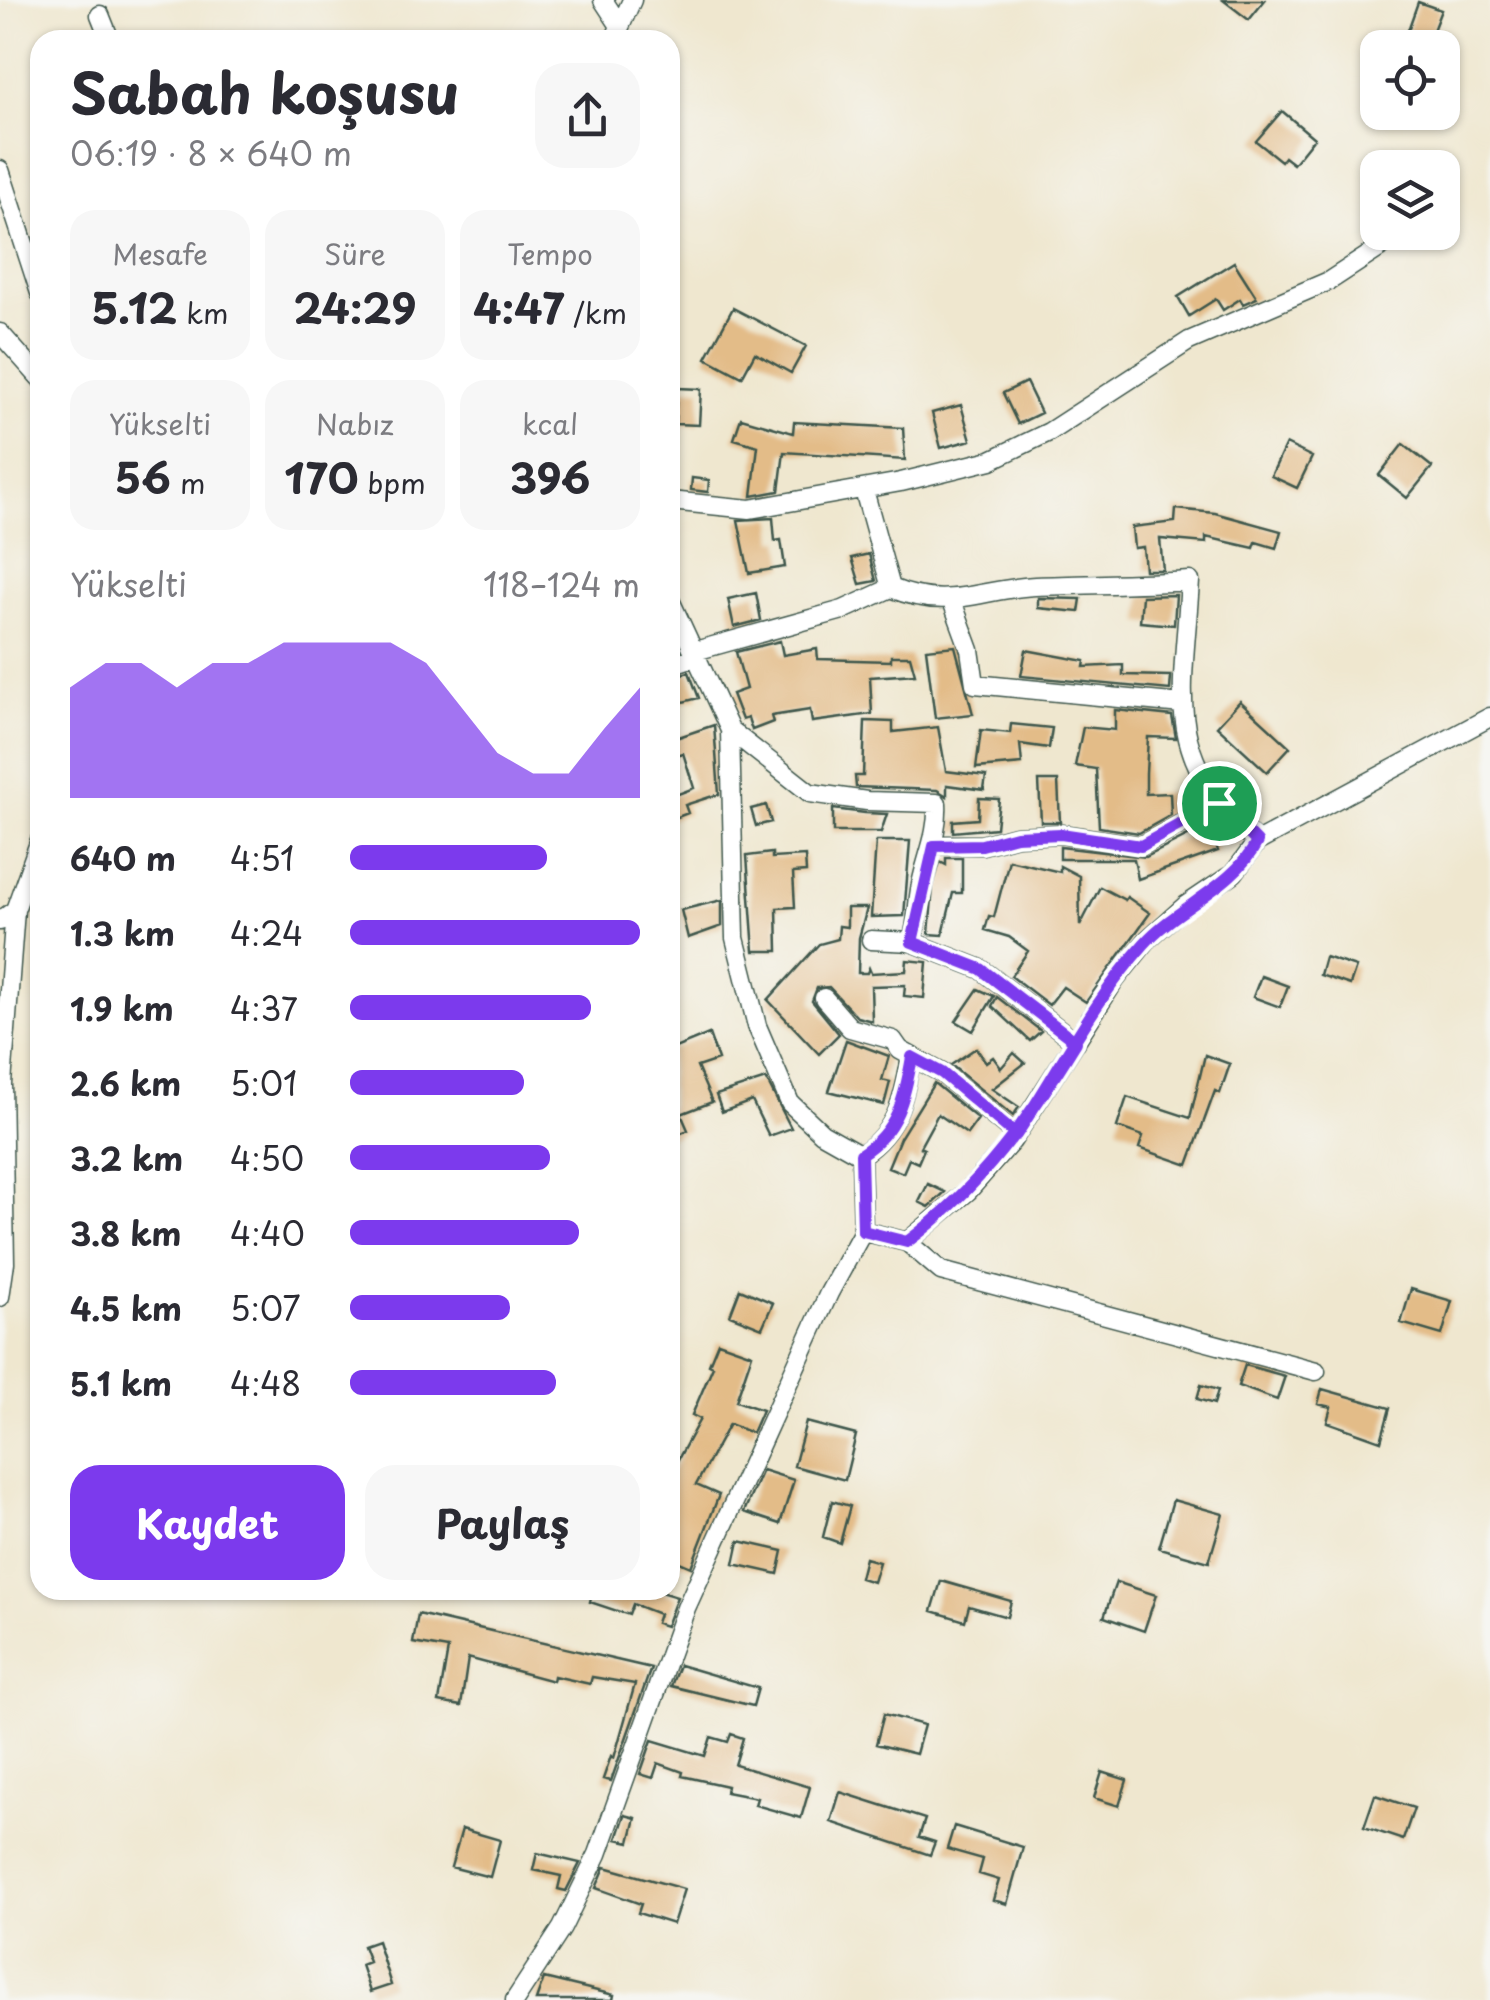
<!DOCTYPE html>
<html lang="tr">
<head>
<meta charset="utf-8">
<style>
	body { margin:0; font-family:"Playpen Sans",sans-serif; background:#f7f7f7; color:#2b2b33; height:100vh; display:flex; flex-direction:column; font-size:38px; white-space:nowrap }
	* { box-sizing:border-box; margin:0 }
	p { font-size:32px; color:#7c7c81 }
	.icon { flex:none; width:55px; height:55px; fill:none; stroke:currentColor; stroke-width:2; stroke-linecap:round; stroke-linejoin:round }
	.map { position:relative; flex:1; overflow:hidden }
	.details { position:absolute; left:30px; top:30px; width:650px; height:1570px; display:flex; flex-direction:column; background:#fff; border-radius:30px; box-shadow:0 2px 8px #0004 }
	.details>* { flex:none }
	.fabs { position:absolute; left:1360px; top:30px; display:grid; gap:20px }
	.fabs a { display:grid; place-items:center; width:100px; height:100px; border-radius:20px; background:#fff; box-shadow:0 2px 8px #0004; font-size:50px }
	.pin { position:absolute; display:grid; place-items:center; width:85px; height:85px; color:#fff; margin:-42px; border:5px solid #fff; border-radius:50%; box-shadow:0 2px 10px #0007 }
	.round { display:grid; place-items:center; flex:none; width:105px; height:105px; border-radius:30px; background:#f7f7f7 }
	.headline { display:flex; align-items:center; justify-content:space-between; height:170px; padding:0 40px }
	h1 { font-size:55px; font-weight:700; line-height:75px }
	.figures { display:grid; grid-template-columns:repeat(3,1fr); gap:15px; height:170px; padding:10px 40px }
	.figures div { display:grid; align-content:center; border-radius:25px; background:#f7f7f7; text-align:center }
	.figures b { font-size:42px; font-weight:700 }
	.figures small { font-size:28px; font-weight:400 }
	.figures p { font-size:28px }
	.chart { height:280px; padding:20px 40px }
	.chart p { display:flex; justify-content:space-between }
	.chart svg { width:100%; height:180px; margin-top:10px; fill:#7c3aed; opacity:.7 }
	.action { display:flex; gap:20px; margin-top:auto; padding:20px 40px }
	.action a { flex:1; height:115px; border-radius:30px; background:#7c3aed; color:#fff; font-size:40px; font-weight:700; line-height:115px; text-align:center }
	.action a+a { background:#f7f7f7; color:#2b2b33 }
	ul { padding:0 40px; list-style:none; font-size:32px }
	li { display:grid; grid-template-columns:160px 120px 1fr; align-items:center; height:75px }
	li i { height:25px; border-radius:12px; background:#7c3aed }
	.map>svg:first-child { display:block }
	.building { fill:#e3bc88 }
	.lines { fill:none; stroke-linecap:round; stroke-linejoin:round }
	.minor-casing { stroke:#3e564b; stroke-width:21 }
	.minor { stroke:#fff; stroke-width:18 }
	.route-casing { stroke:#fff; stroke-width:20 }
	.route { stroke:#7c3aed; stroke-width:12 }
</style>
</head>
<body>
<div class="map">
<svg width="1490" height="2000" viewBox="0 0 1490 2000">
	<rect width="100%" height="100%" fill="#f6f6f2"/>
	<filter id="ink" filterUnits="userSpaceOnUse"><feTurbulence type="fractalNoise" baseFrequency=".01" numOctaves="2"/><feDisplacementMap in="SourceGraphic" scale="20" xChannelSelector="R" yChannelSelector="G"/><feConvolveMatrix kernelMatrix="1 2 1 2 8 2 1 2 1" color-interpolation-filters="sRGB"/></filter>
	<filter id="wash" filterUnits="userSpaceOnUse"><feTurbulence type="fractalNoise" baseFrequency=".0048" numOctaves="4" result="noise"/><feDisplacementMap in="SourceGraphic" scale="40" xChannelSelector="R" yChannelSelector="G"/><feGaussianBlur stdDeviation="2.25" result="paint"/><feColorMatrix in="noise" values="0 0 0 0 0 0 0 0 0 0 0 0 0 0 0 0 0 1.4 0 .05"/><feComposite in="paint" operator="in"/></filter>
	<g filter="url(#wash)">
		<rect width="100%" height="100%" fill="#efe7cf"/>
		<g id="blocks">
			<path class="building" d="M 1223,0 L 1265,0 L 1249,20 Z
				M 1418,2 L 1441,10 L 1429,41 L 1407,33 Z
				M 1282,111 L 1314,138 L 1293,164 L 1284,157 L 1281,161 L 1256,141 Z
				M 1234,262 L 1257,298 L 1243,304 L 1240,299 L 1223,310 L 1216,299 L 1189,316 L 1178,297 Z
				M 733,308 L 806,346 L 791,373 L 755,353 L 742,377 L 706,358 Z
				M 1026,382 L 1041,413 L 1018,424 L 1003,393 Z
				M 677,388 L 701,389 L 699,425 L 675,424 Z
				M 961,405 L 971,440 L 941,448 L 932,413 Z
				M 741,418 L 793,433 L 794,422 L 903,428 L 905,460 L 784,452 L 779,491 L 752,496 L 758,446 L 734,439 Z
				M 1286,444 L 1312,457 L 1297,488 L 1271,476 Z
				M 1403,444 L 1432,467 L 1407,498 L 1379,475 Z
				M 692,478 L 709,480 L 708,492 L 691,490 Z
				M 1176,509 L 1215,513 L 1281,531 L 1276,548 L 1256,542 L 1254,548 L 1206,537 L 1206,543 L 1160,539 L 1163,570 L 1145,570 L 1143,547 L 1134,548 L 1132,527 L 1175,522 Z
				M 773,518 L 775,541 L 781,540 L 785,567 L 749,573 L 738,520 Z
				M 869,554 L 876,581 L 860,584 L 852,558 Z
				M 756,593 L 761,620 L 734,627 L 728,599 Z
				M 1176,595 L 1174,625 L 1140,622 L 1142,596 Z
				M 1038,598 L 1081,599 L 1079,612 L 1038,608 Z
				M 780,641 L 783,655 L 817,649 L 818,659 L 891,661 L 891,656 L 910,656 L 915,674 L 870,677 L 872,714 L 812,722 L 810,710 L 771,716 L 773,722 L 752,730 L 748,718 L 742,720 L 732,694 L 746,689 L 736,652 Z
				M 955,646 L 973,714 L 935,718 L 926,649 Z
				M 1026,650 L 1085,661 L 1084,667 L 1123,665 L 1123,675 L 1171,676 L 1170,690 L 1021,676 Z
				M 689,672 L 699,698 L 679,703 L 675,687 L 670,689 L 670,677 Z
				M 1240,701 L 1290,747 L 1267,772 L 1217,726 Z
				M 1115,710 L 1172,716 L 1176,738 L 1148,737 L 1146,773 L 1146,794 L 1170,793 L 1171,815 L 1139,833 L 1099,827 L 1096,769 L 1075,766 L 1083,727 L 1115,730 Z
				M 865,721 L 893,722 L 893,732 L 938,727 L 946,771 L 986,776 L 984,790 L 947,785 L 947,796 L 937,790 L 856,787 L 855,776 L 863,776 Z
				M 1011,724 L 1052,728 L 1049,748 L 1020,744 L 1022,764 L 976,768 L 981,730 L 1010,733 Z
				M 714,725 L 719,794 L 685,805 L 688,813 L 670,820 L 670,797 L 694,788 L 683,753 L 670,757 L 670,740 Z
				M 1039,781 L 1058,781 L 1060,822 L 1041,822 Z
				M 979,798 L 999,799 L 996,828 L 953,832 L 953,821 L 978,819 Z
				M 766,805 L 771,822 L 756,826 L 751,809 Z
				M 833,809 L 865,813 L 887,814 L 881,832 L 833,832 Z
				M 1208,826 L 1218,851 L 1138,879 L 1134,859 L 1060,859 L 1060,847 L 1146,857 Z
				M 876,841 L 910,841 L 904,916 L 871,917 Z
				M 772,853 L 772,858 L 805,856 L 806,872 L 793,873 L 795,907 L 777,908 L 778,951 L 754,951 L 747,856 Z
				M 946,858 L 962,858 L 962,893 L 953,893 L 943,935 L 929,934 L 933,886 L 940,862 L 946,865 Z
				M 1009,860 L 1060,872 L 1060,866 L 1079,876 L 1080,926 L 1100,887 L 1125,900 L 1127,897 L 1150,913 L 1086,1002 L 1063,987 L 1049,1005 L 1011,976 L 1028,951 L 1009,937 L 985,930 L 989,916 L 994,917 Z
				M 722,900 L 722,926 L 688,938 L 681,910 Z
				M 847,908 L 867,908 L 859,938 L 858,973 L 867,973 L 869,968 L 871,973 L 906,971 L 907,960 L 927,962 L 924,998 L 904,996 L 905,985 L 871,986 L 872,1021 L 857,1017 L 829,987 L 817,988 L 812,1001 L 839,1034 L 819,1054 L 768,1000 L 819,944 L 838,939 L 839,926 L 847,927 Z
				M 1325,957 L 1356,967 L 1350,985 L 1320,975 Z
				M 1261,976 L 1288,986 L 1280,1007 L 1253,997 Z
				M 978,989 L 994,996 L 973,1031 L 956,1021 Z
				M 997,997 L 1041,1031 L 1030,1041 L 992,1006 Z
				M 709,1034 L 718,1060 L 697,1067 L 712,1102 L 681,1114 L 688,1130 L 670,1138 L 670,1050 Z
				M 846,1040 L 889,1056 L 882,1080 L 890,1082 L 884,1105 L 829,1091 Z
				M 976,1048 L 986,1062 L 993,1057 L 1001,1068 L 1014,1053 L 1025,1063 L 992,1089 L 1019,1107 L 1013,1116 L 951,1065 Z
				M 1205,1055 L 1230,1064 L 1220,1093 L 1215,1091 L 1188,1165 L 1139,1148 L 1143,1136 L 1117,1127 L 1127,1097 L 1190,1118 Z
				M 766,1079 L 791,1128 L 769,1136 L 752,1101 L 722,1112 L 716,1095 Z
				M 934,1083 L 978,1119 L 967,1134 L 938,1114 L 920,1147 L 924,1149 L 918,1163 L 909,1159 L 903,1173 L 888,1167 L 900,1138 Z
				M 928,1184 L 945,1192 L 929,1207 L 919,1202 Z
				M 740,1289 L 773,1303 L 762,1328 L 730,1315 Z
				M 1411,1289 L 1452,1301 L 1442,1335 L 1401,1323 Z
				M 718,1342 L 752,1354 L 736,1401 L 762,1410 L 752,1433 L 729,1424 L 696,1485 L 719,1495 L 691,1567 L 670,1558 L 670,1474 L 700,1419 L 692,1415 L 713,1366 L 709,1364 Z
				M 1245,1365 L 1285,1376 L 1277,1400 L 1238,1386 Z
				M 1201,1385 L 1218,1390 L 1214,1404 L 1197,1399 Z
				M 1322,1389 L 1390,1408 L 1381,1441 L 1327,1422 L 1331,1407 L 1318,1404 Z
				M 806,1422 L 856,1435 L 845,1480 L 794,1466 Z
				M 762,1470 L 794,1480 L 780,1524 L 744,1512 Z
				M 1173,1500 L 1223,1514 L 1209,1562 L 1159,1548 Z
				M 832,1501 L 850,1506 L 840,1543 L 823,1537 Z
				M 739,1541 L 783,1551 L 778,1574 L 734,1564 Z
				M 865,1558 L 879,1562 L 873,1582 L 860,1578 Z
				M 941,1581 L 1011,1601 L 1007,1617 L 969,1606 L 965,1621 L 932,1611 Z
				M 1116,1582 L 1156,1595 L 1144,1631 L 1104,1617 Z
				M 593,1590 L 654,1590 L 677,1597 L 666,1626 L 656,1623 L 659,1614 L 633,1604 L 629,1615 L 590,1602 Z
				M 418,1614 L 651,1668 L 611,1781 L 603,1779 L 611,1756 L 614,1758 L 635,1684 L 592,1677 L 590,1684 L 554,1676 L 553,1681 L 468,1658 L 461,1706 L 439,1702 L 448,1649 L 413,1643 Z
				M 679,1665 L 758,1688 L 753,1706 L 671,1686 Z
				M 884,1714 L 924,1725 L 916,1754 L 876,1744 Z
				M 731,1734 L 743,1738 L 735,1765 L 810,1787 L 801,1818 L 755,1805 L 757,1798 L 726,1792 L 727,1786 L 682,1776 L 683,1772 L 658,1763 L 653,1778 L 640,1774 L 652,1740 L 705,1756 L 711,1737 L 728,1742 Z
				M 1102,1772 L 1127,1780 L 1119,1806 L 1094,1798 Z
				M 840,1792 L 925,1819 L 919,1837 L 935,1842 L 930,1855 L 831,1822 Z
				M 1375,1795 L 1414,1808 L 1403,1840 L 1364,1827 Z
				M 625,1815 L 636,1818 L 630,1842 L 617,1839 Z
				M 954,1826 L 1023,1847 L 1007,1904 L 993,1900 L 999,1880 L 979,1874 L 983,1859 L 947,1849 Z
				M 462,1829 L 500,1840 L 490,1877 L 451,1867 Z
				M 537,1853 L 580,1863 L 566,1891 L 558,1889 L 561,1876 L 533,1870 Z
				M 605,1867 L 684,1889 L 673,1924 L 638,1913 L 641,1904 L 596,1888 Z
				M 377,1941 L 391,1985 L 370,1992 L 361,1965 L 369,1962 L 363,1946 Z
				M 544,1978 L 614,1995 L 613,2000 L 536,2000 Z"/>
		</g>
	</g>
	<g filter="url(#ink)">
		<use href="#blocks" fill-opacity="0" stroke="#3e564b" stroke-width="2.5"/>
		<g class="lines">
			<g class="minor-casing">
				<path id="minor" d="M 603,0 L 620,26
					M 100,15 L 110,40
					M 614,40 L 632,0
					M 0,170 L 40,293
					M 0,333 L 40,378
					M 864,490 L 891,588
					M 670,501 L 750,509 L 901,482 L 991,460 L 1049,432 L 1189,341 L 1329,281 L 1404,232
					M 670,600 L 730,730 L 735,938 L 757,1026 L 790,1103 L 822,1133 L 861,1155
					M 952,601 L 970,650 L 975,684 L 1182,704
					M 695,651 L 843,610 L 891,588 C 948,612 979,589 1035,586 C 1087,584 1139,584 1190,581 C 1183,698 1161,754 1257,842
					M 670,665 L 697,656
					M 730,730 L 810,793 L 867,801 L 937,803 C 939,837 923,863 919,896 C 917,913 917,925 912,942
					M 934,845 L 982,845 L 1016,836 L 1061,834 L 1141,846 L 1219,803
					M 0,921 L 15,910 L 40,840
					M 871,940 L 912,942 L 981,969 L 1076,1042
					M 824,998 L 850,1028 L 893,1040 L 900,1050 L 942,1073 L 1016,1135
					M 861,1155 C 898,1131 904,1097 911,1057
					M 863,1231 L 907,1242 L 968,1191 L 1012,1141 L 1115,980 L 1148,939 L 1185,906 L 1234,873 L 1257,842 L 1490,717
					M 907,1242 L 941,1271 L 1316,1371
					M 0,1297 L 5,1263 L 2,1084 L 15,910
					M 515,2000 L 562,1928 L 598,1854 L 686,1608 L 829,1293 L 863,1231 L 861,1155"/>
			</g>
			<use href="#minor" class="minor"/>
		</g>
	</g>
	<g class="lines" filter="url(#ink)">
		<g class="route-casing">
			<path id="route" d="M 1219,803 L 1141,846 L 1061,834 L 1016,836 L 982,845 L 934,846 L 912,942 L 981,969 L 1076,1042 C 1029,1119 981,1187 907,1242 L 863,1231 L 861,1154 C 898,1131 905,1097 912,1057 L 942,1073 L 1016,1135 C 1058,1072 1094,1000 1144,944 C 1178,906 1234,887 1257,842 L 1219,803"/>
		</g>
		<use href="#route" class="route"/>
	</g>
</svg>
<div class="fabs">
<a><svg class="icon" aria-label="locate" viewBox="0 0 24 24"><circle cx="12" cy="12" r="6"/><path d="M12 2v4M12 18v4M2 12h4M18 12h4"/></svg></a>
<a><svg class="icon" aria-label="layers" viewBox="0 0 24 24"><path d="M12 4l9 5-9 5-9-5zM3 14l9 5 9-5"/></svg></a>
</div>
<div class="pin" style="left:1219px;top:803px;background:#1e9e55"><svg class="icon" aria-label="arrive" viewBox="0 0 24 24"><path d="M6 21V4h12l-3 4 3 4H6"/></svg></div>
<section class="details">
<div class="headline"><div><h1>Sabah koşusu</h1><p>06:19 · 8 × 640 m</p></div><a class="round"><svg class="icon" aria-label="share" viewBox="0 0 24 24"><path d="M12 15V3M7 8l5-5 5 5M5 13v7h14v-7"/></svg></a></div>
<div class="figures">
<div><p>Mesafe</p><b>5.12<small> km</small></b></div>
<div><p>Süre</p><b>24:29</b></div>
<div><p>Tempo</p><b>4:47<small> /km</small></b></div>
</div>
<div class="figures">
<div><p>Yükselti</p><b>56<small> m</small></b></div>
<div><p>Nabız</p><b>170<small> bpm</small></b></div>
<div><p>kcal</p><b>396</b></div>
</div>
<div class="chart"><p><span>Yükselti</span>118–124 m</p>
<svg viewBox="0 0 160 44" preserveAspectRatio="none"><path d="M0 44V17L10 11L20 11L30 17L40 11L50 11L60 6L70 6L80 6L90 6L100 11L110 22L120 33L130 38L140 38L150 27L160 17V44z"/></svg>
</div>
<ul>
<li><b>640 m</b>4:51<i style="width:68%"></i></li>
<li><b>1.3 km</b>4:24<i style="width:100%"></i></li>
<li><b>1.9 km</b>4:37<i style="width:83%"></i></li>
<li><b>2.6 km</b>5:01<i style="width:60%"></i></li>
<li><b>3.2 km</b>4:50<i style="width:69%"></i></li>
<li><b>3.8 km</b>4:40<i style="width:79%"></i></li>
<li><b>4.5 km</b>5:07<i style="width:55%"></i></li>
<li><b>5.1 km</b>4:48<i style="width:71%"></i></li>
</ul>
<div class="action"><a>Kaydet</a><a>Paylaş</a></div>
</section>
</div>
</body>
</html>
